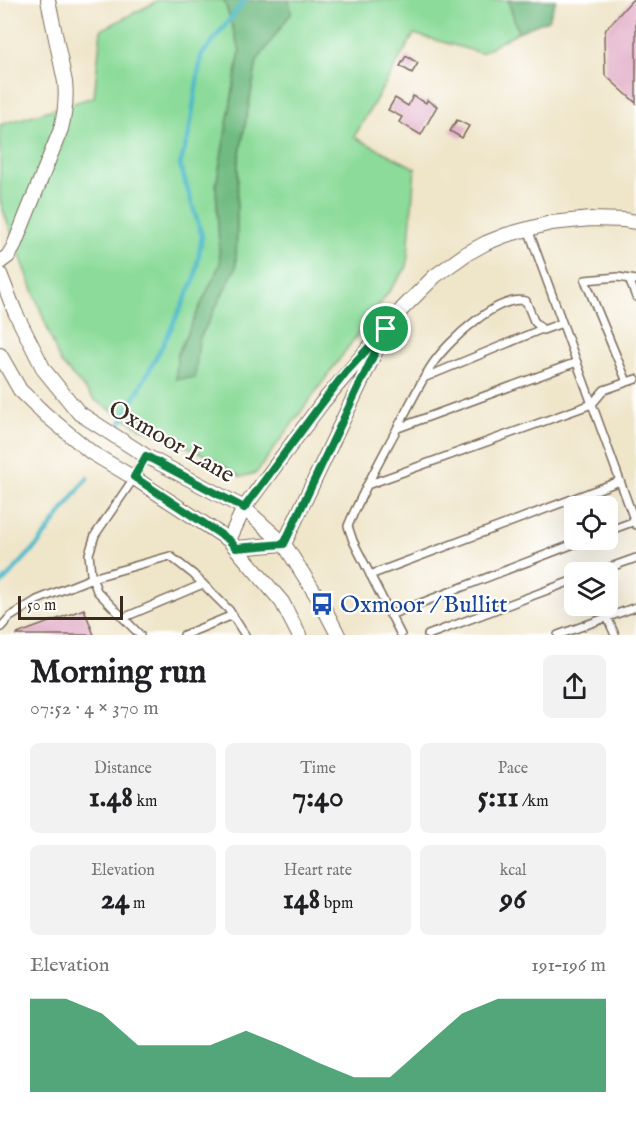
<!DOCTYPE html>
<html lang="en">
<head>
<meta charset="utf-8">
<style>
	body { margin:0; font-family:"IM FELL English",serif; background:#f2f2f2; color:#202124; height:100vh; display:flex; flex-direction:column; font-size:22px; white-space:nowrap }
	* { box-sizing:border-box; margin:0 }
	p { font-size:20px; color:#757577 }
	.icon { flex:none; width:33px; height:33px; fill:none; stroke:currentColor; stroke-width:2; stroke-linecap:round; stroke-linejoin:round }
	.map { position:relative; height:635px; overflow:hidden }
	.drawer { display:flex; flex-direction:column; background:#fff; flex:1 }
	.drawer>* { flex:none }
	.fabs { position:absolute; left:564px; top:496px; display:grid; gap:12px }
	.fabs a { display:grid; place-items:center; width:54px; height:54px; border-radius:9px; background:#fff; box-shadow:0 6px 24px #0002; font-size:30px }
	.scale { position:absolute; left:18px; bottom:15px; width:105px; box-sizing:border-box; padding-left:6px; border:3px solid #3b2a1e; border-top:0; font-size:16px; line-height:21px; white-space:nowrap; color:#3b2a1e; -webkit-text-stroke:4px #fff; paint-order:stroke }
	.pin { position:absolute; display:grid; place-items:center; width:51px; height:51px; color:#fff; margin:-26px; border:3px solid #fff; border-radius:50%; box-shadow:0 2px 6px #0007 }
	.round { display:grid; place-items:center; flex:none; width:63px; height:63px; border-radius:9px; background:#f2f2f2 }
	.head { display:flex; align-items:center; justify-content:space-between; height:102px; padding:0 30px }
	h1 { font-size:33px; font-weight:700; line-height:45px }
	.figures { display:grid; grid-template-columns:repeat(3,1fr); gap:9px; height:102px; padding:6px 30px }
	.figures div { display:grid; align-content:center; border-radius:9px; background:#f2f2f2; text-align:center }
	.figures b { font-size:30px; font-weight:700 }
	.figures small { font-size:16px; font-weight:400 }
	.figures p { font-size:16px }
	.chart { height:168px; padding:12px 30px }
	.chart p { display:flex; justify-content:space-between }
	.chart svg { width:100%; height:108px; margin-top:6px; fill:#0b8043; opacity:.7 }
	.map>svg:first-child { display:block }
	.green { fill:#8cdb9a; stroke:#64825c; stroke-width:1.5 }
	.forest { fill:#71bb82; stroke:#567250; stroke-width:1.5 }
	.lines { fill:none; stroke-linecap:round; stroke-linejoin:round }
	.stream { stroke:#4ebaca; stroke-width:4.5 }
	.building { fill:#e2aec7 }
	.service-casing { stroke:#7a6b5a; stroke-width:10 }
	.minor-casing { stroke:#7a6b5a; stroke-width:16 }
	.service { stroke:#fff; stroke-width:7 }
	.minor { stroke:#fff; stroke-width:14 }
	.route-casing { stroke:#fff; stroke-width:12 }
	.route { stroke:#0b8043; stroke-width:8 }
	.labels { text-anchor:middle; stroke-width:4.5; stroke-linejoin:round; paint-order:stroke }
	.street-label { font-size:24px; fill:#3b2a1e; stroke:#fff }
	.transit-label { font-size:24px; fill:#164399; stroke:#fff; text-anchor:start }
</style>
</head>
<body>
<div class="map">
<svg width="636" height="635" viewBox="0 0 636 635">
	<rect width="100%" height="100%" fill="#fff"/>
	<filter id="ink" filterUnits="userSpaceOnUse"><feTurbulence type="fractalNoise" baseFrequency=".0167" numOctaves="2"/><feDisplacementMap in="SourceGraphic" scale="12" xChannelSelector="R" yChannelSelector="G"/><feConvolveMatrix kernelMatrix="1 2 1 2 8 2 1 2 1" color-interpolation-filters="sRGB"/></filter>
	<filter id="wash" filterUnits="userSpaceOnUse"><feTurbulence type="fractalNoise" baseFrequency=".008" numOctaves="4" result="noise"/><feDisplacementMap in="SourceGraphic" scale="24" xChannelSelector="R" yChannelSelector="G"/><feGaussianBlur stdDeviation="1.35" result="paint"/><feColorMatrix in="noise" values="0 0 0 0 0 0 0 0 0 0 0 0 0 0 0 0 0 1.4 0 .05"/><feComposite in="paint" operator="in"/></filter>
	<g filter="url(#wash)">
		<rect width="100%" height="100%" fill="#efe5c9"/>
		<path class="green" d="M 157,0 L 224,0 L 240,51 L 216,186 L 220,264 L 177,356 L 199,340 L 236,267 L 238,163 L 257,61 L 290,13 L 289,0 L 508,0 L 518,32 L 481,53 L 414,34 L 354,137 L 415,168 L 407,267 L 256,473 L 241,477 L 211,458 L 169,438 L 140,428 L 96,401 L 60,362 L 0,202 L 0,125 L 94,97 L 101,30 L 152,4 Z"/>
		<path class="forest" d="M 224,0 L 289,0 L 291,13 L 257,61 L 238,163 L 236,267 L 199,340 L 195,378 L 176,379 L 177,355 L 220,264 L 216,186 L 240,51 Z
			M 508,0 L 556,0 L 548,20 L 518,32 Z"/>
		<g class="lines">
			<path class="stream" d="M 121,423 L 166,339 L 195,278 L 202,236 L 180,165 L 189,134 L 201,56 L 245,0
				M 0,585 L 39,543 L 87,478"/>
		</g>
		<g id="blocks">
			<path class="building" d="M 632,0 L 636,0 L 636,103 L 605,75 L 604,37 L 606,29 Z
				M 406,56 L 418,63 L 412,73 L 400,66 Z
				M 413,96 L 426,103 L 427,100 L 437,106 L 421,135 L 399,122 L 402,117 L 388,110 L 395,98 L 408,106 Z
				M 457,120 L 469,126 L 462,138 L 450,131 Z
				M 84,609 L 94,635 L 17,635 L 17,634 Z"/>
		</g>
	</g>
	<g filter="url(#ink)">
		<use href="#blocks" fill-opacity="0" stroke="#7a6b5a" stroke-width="1.5"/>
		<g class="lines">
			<g class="service-casing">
				<path id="service" d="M 629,279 L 636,297
					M 426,377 L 542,329
					M 636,379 L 604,390 L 592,404 L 636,525
					M 627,382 L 585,280 L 618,277 L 636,280
					M 398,428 L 577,362
					M 367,485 L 592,404 L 528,229
					M 608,531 L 635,521
					M 594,573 L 636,558
					M 370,575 L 620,481
					M 390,615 L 584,540
					M 607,617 L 615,635
					M 123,618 L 203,584
					M 0,628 L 10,617 L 37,600 L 92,578 L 170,556 L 193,574 L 229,610 L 245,635
					M 140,635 L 97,591 L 91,574 L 89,554 L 95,535 L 134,478 L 146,456
					M 184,635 L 233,615
					M 401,635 L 353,541 L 348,526 C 363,490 382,457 400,423 C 410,404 422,379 434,362 C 449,341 498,294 526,301 L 534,321 L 543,330 L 562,323
					M 428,635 L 574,580
					M 558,635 L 636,607"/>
			</g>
			<g class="minor-casing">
				<path id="minor" d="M 0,262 L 8,256 L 13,248 L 61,129 C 65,113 67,99 65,82 L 48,0
					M 0,274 L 15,312 L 44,370 L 79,413 L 146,456 L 244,508 L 284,544 L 322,604 L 338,635
					M 0,355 L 20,390 L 46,415 L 92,453 L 134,478 L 229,540 L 282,602 L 299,635
					M 229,540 L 244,508 L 322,403 L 403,308 L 435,276 L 466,254 L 486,243 L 506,235 L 528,229 L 551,223 L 591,219 L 624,220 L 636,222
					M 236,548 L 284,544 L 380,342"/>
			</g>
			<use href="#service" class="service"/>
			<use href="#minor" class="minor"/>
		</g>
	</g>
	<g class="lines" filter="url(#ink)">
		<g class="route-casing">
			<path id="route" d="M 386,329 L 284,544 L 236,548 L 229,540 L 134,477 L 146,456 L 244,508 L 322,403 L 346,372 Z"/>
		</g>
		<use href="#route" class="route"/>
	</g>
	<defs>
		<g id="bus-bare" transform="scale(1.8)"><path d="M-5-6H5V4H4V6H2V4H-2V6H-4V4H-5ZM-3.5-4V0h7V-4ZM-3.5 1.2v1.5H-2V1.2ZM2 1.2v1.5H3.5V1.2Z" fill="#1a4fb4" stroke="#fff" stroke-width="2.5" paint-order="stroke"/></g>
	</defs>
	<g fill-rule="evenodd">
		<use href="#bus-bare" x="322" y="604"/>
	</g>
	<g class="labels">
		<g class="street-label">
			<text transform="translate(172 441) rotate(30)" y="8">Oxmoor Lane</text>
		</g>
		<g class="transit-label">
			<text x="340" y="612">Oxmoor / Bullitt</text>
		</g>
	</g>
</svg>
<div class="fabs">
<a><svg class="icon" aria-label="locate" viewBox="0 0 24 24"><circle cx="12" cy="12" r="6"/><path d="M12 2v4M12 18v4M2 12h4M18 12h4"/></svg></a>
<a><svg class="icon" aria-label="layers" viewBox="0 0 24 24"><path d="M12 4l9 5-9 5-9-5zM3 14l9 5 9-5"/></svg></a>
</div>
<div class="scale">50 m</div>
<div class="pin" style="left:386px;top:329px;background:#1e9e55"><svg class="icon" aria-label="arrive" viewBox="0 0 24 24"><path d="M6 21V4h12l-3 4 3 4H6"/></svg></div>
</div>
<section class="drawer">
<div class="head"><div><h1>Morning run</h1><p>07:52 · 4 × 370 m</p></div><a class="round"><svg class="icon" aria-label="share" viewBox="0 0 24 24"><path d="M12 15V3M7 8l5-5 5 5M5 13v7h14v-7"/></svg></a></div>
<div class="figures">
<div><p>Distance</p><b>1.48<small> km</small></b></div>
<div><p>Time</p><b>7:40</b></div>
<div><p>Pace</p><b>5:11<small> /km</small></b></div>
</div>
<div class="figures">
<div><p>Elevation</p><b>24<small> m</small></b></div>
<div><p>Heart rate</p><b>148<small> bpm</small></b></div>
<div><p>kcal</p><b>96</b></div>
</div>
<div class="chart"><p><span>Elevation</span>191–196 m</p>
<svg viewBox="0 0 160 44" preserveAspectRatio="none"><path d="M0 44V6L10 6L20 12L30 25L40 25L50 25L60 19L70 25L80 32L90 38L100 38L110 25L120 12L130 6L140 6L150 6L160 6V44z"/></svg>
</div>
</section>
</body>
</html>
